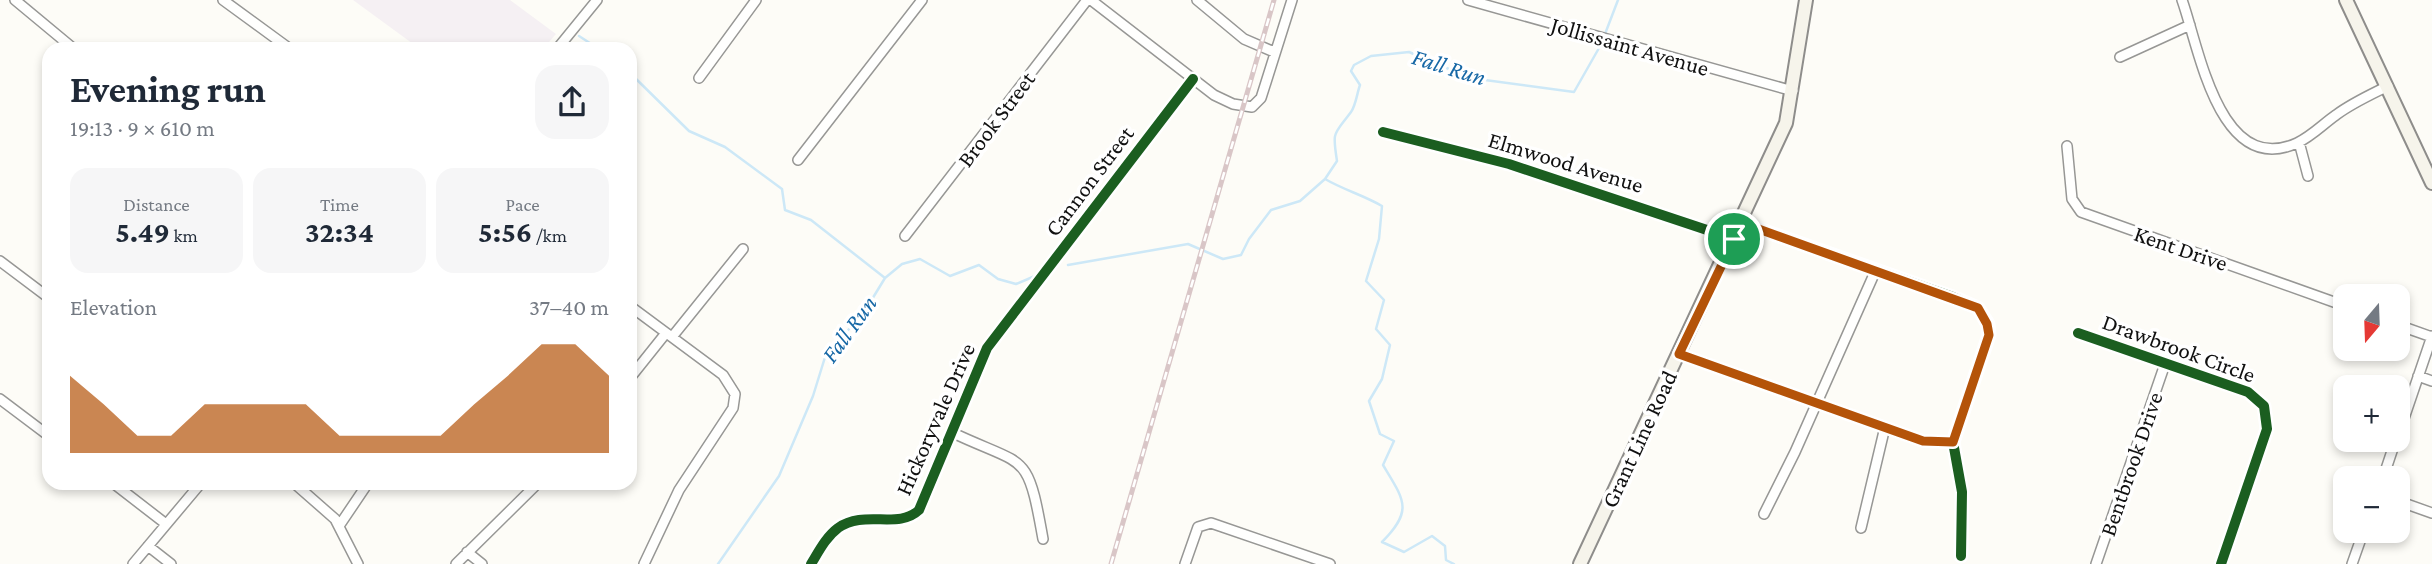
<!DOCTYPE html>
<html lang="en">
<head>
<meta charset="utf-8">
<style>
	body { margin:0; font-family:"Crimson Pro",serif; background:#f6f6f7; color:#1f2937; height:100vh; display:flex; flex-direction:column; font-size:26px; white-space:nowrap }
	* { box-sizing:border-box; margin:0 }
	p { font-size:23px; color:#747a83 }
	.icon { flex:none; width:38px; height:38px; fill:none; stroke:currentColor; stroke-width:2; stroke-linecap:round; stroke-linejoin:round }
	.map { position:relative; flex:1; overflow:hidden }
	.details { position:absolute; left:42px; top:42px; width:595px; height:448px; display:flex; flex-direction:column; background:#fff; border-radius:21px; box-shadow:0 4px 10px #0003 }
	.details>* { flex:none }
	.needle { width:46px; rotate:199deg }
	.fabs { position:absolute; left:2333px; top:284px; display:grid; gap:14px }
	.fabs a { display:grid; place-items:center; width:77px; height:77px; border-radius:14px; background:#fff; box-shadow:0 4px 10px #0003; font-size:35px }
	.pin { position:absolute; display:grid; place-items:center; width:60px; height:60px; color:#fff; margin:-30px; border:4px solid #fff; border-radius:50%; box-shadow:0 2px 7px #0007 }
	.round { display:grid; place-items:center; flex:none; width:74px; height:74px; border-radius:21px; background:#f6f6f7 }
	.overview { display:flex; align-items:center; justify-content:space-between; height:119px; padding:0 28px }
	h1 { font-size:38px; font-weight:700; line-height:52px }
	.stats { display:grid; grid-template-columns:repeat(3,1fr); gap:10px; height:119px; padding:7px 28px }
	.stats div { display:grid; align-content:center; border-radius:18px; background:#f6f6f7; text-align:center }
	.stats b { font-size:30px; font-weight:700 }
	.stats small { font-size:19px; font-weight:400 }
	.stats p { font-size:19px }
	.chart { height:196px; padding:14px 28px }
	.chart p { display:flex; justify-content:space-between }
	.chart svg { width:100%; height:126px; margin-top:7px; fill:#b45309; opacity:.7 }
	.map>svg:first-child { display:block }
	.industrial { fill:#f5f0f3 }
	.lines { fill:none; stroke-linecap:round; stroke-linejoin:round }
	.stream { stroke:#cde8f7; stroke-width:2.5 }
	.street-casing { stroke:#979795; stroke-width:12 }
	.secondary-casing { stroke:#8e8d8b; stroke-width:16 }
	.street { stroke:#fffffe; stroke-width:9 }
	.secondary { stroke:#f6f4eb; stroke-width:12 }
	.rail-casing { stroke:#d9c6c7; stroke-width:5 }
	.rail { stroke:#fff; stroke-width:2.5; stroke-dasharray:8; stroke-linecap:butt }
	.cycleway-casing { stroke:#fff; stroke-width:15 }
	.cycleway { stroke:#1b5e20; stroke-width:10 }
	.route-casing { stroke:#fff; stroke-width:14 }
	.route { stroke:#b45309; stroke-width:9 }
	.labels { text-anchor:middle; stroke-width:7; stroke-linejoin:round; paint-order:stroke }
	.street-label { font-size:23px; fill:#111; stroke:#fff }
	.water-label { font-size:24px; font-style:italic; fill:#1768a6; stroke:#fff }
</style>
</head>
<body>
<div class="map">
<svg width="2432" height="564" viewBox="0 0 2432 564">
	<rect width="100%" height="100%" fill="#fdfcf7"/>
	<path class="industrial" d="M 353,0 L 510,0 L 556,34 L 543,49 L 420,49 Z"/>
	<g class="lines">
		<path class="stream" d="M 1605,34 L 1618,0
			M 579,36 L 599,49
			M 630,73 L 689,131 L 725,147 L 782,189 L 785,210 L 811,220 L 885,278
			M 1325,179 C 1344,190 1363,195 1382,206 L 1379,239 L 1366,281 L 1384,300 L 1376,329 L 1390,345 L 1382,379 L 1369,401 L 1380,434 L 1394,441 L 1383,465 C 1404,500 1414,510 1382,542 L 1404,552 L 1432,536 L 1445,546 L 1446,560 L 1454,564
			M 1068,265 L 1188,244 L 1223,259 L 1241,255 L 1249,239 L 1271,210 L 1300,201 L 1325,179 L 1337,161 C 1332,130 1334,135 1351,112 C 1356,105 1357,93 1360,85 L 1351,71 L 1354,65 L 1371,56 L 1409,52 L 1470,78 L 1574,92 L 1603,41
			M 718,564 L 779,476 L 813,396 L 826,354 L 863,314 L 885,278 L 902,264 L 920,259 L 950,276 L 979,265 L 998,279 L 1016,284 L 1035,276"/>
		<g class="street-casing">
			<path id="street" d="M 15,0 L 74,49
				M 223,0 L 290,49
				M 1091,0 L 1214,95 L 1233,104 L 1252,107 L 1261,98 L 1292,0
				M 1197,0 L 1244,39 L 1274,52
				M 1468,0 L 1793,91
				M 2182,0 C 2199,47 2219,178 2297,143 C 2312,136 2323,124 2336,115 C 2352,103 2370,95 2388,86
				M 557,49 L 597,0
				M 2120,57 L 2190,25
				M 699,78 L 756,0
				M 1383,132 L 1509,164 L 1734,239
				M 2299,142 L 2308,176
				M 2067,146 L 2072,199 L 2081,212 L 2345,306
				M 798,160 L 922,0
				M 1742,223 L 1953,297 L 1978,308 L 1988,324 L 1989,335 L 1953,442 L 1962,492 L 1961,556
				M 905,236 L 1087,0
				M 0,261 L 49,298
				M 630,306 L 723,375 L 735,394 L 733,408 L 679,490 L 644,564
				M 2398,325 L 2432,337
				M 2078,333 L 2248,392 L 2264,406 L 2267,429 L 2221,564
				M 672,337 L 743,249
				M 1679,354 L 1923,441 L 1953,442
				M 2418,376 L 2432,381
				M 630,378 L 666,333
				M 0,399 L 49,436
				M 951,432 C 1027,468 1027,449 1043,539
				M 2398,436 L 2432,336
				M 2383,478 L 2396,439
				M 113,483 L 166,524
				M 294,483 L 335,519 L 358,564
				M 2398,501 L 2432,513
				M 1764,514 L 1795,452 L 1875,272
				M 339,526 L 368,483
				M 1861,528 L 1885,427
				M 148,546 L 171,564
				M 467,552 L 482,564
				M 133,564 L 201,483
				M 456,564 L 538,483
				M 811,564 C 819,551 826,537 838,528 C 865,509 898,530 919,510 L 987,348 L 1193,79
				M 1185,564 L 1198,527 L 1211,523 L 1330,564
				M 2096,564 L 2165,364
				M 2352,564 L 2364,530"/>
		</g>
		<g class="secondary-casing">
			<path id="secondary" d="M 2346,0 L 2432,183
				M 1580,564 L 1786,123 L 1806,0"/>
		</g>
		<use href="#street" class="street"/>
		<use href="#secondary" class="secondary"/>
		<g class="rail-casing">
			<path id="rail" d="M 1111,564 L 1274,0"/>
		</g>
		<use href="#rail" class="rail"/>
		<g class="cycleway-casing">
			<path id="cycleway" d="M 1383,132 L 1509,164 L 1734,239
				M 1742,223 L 1953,297 L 1978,308 L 1988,324 L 1989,335 L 1953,442 L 1962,492 L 1961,556
				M 2078,333 L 2248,392 L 2264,406 L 2267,429 L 2221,564
				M 811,564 C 819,551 826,537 838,528 C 865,509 898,530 919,510 L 987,348 L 1193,79"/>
		</g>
		<use href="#cycleway" class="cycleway"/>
	</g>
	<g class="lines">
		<g class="route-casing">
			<path id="route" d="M 1742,223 L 1978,308 L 1987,324 L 1989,335 L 1953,442 L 1923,441 L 1679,354 Z"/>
		</g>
		<use href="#route" class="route"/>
	</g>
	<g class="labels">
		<g class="street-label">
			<text transform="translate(1630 46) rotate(16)" y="8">Jollissaint Avenue</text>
			<text transform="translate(996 119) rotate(-53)" y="8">Brook Street</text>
			<text transform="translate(1566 162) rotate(17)" y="8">Elmwood Avenue</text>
			<text transform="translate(1089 181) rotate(-53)" y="8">Cannon Street</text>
			<text transform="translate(2181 248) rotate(19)" y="8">Kent Drive</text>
			<text transform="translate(2179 348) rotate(20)" y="8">Drawbrook Circle</text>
			<text transform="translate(935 419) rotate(-66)" y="8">Hickoryvale Drive</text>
			<text transform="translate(1639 439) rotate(-65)" y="8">Grant Line Road</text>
			<text transform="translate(2131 464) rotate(-71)" y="8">Bentbrook Drive</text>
		</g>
		<g class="water-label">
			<text transform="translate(1449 67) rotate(17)" y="8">Fall Run</text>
			<text transform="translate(849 329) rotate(-54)" y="8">Fall Run</text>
		</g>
	</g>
</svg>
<div class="fabs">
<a><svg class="needle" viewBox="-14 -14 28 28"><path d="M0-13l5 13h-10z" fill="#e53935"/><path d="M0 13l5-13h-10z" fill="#747a83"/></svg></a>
<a>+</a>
<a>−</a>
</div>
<div class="pin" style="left:1734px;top:239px;background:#1e9e55"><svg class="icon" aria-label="arrive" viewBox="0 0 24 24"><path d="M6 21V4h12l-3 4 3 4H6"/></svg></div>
<section class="details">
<div class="overview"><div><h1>Evening run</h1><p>19:13 · 9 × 610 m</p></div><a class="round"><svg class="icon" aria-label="share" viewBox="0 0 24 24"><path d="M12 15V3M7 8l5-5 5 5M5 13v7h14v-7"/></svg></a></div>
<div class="stats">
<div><p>Distance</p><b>5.49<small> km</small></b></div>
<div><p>Time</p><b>32:34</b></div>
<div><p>Pace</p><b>5:56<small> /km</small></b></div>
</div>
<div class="chart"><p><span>Elevation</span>37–40 m</p>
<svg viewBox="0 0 160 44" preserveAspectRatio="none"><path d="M0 44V17L10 27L20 38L30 38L40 27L50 27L60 27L70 27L80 38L90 38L100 38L110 38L120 27L130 17L140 6L150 6L160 17V44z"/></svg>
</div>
</section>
</div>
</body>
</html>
